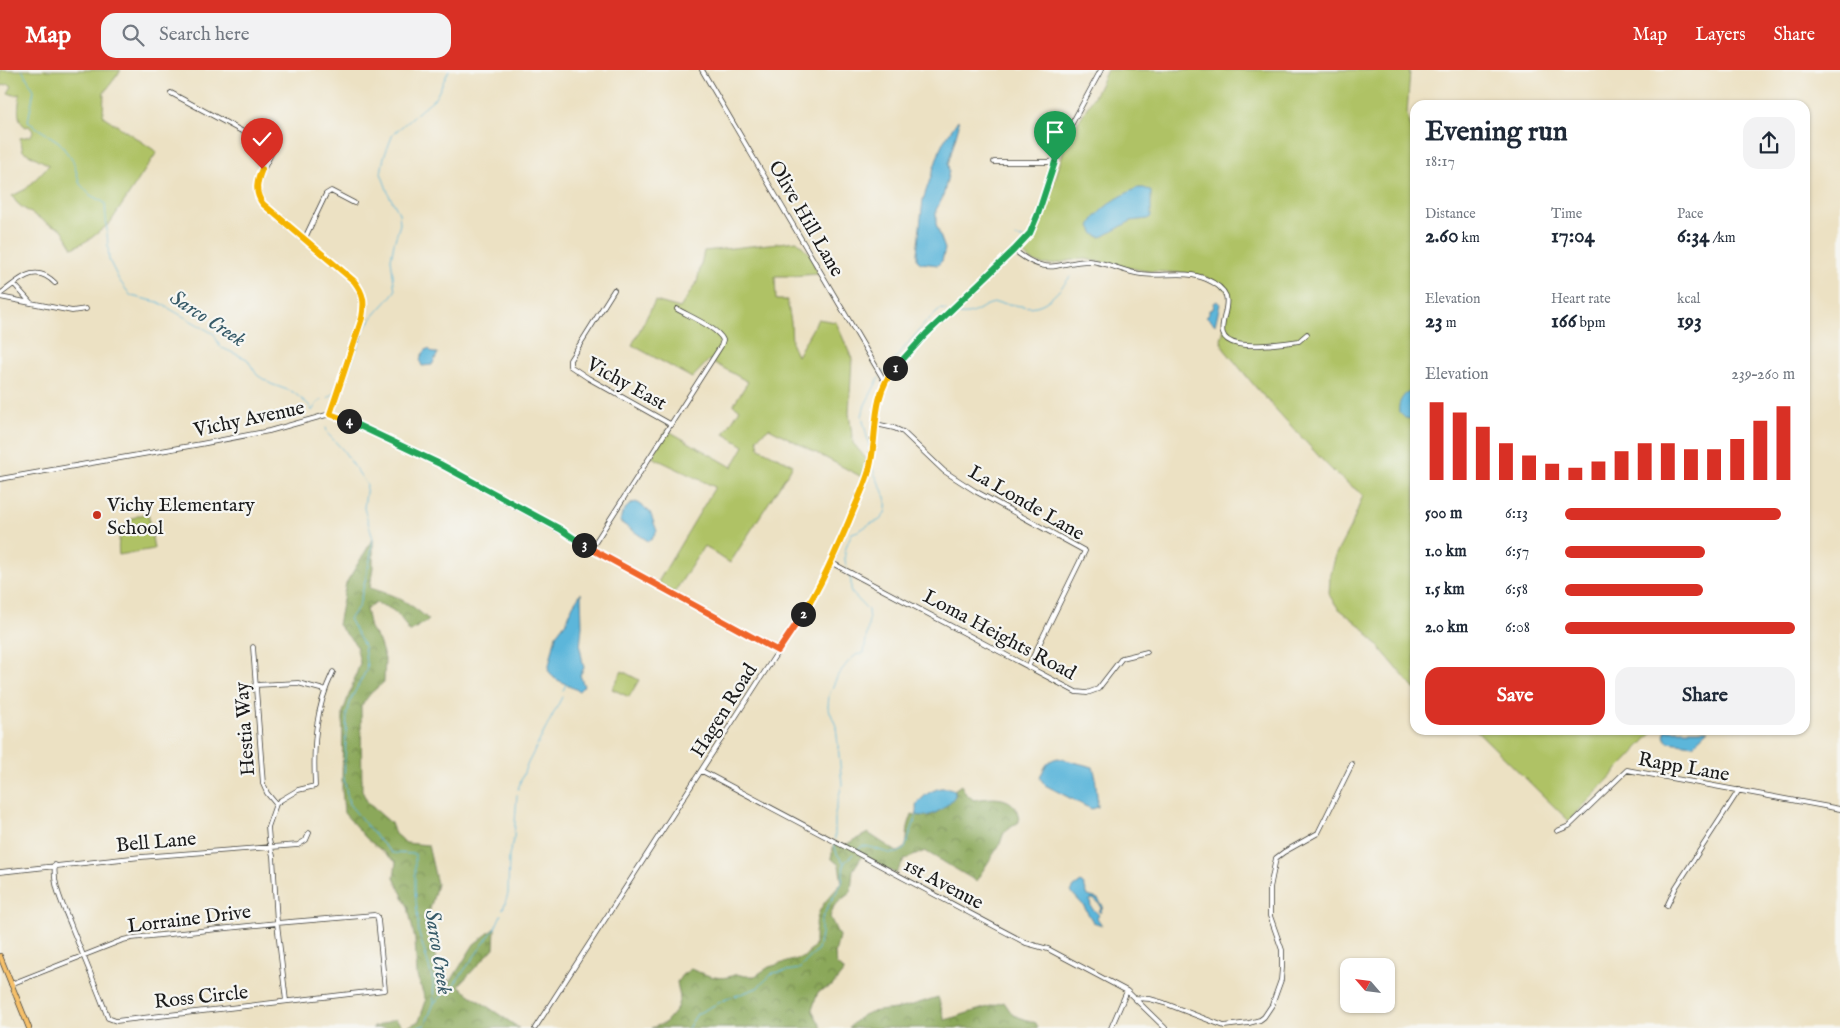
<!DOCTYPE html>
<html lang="en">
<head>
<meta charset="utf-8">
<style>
	body { margin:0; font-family:"IM FELL English",serif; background:#f2f2f3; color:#1f2937; height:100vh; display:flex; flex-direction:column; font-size:19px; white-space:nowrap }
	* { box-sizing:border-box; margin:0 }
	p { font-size:16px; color:#747a83 }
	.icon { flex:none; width:28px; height:28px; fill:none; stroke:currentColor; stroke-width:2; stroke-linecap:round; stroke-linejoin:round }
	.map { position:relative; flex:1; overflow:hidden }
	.side { position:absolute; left:1410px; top:30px; width:400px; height:635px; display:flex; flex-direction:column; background:#fff; border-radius:15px; box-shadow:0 1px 4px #0004 }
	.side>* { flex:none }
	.needle { width:32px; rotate:298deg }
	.controls { position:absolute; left:1340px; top:888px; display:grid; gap:10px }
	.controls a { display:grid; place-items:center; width:55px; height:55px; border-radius:10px; background:#fff; box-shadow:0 1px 4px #0004; font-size:25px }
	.pin { position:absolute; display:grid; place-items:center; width:42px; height:42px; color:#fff; margin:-51px -21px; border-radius:50% 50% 50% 0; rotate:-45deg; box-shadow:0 0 5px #0007 }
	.pin .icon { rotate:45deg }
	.km { position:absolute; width:25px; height:25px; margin:-12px; border-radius:50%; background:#222; color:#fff; font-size:14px; line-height:25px; text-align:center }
	.round { display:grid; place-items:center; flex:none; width:52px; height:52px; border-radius:15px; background:#f2f2f3 }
	.overview { display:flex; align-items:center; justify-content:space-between; height:85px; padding:0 15px }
	h1 { font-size:28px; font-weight:800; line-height:38px }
	.stats { display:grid; grid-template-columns:repeat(3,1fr); gap:8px; height:85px; padding:5px 15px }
	.stats div { display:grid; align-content:center }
	.stats b { font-size:21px; font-weight:800 }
	.stats small { font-size:14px; font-weight:400 }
	.stats p { font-size:14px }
	.chart { height:140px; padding:10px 15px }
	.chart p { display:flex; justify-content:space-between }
	.chart svg { width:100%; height:90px; margin-top:5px; stroke:#d93025; stroke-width:6 }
	.action { display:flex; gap:10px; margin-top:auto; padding:10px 15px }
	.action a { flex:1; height:58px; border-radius:15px; background:#d93025; color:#fff; font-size:20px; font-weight:800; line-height:58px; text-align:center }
	.action a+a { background:#f2f2f3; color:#1f2937 }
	ul { padding:0 15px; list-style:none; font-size:16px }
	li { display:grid; grid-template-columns:80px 60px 1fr; align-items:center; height:38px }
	li i { height:12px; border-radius:6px; background:#d93025 }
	header { display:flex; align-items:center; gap:30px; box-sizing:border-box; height:70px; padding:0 25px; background:#d93025; color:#fff }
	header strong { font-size:24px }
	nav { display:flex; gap:28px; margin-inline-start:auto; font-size:18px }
	.search { width:350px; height:45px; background:#f2f2f3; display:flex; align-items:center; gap:12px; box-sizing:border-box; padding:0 18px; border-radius:15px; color:#747a83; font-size:19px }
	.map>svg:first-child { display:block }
	.green { fill:#afc265; stroke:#666f40 }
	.forest { fill:url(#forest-crowns); stroke:#54623b }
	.water { fill:#5cb6da; stroke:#3c697b }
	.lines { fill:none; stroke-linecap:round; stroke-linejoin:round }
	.stream { stroke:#5cb6da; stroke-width:1 }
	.minor-casing { stroke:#3b3a35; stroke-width:5.5 }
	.major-casing { stroke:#3b3a35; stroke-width:6 }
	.minor { stroke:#fff; stroke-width:4 }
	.major { stroke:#f6c06b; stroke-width:4.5 }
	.split-1-casing { stroke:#fff; stroke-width:10 }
	.split-2-casing { stroke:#fff; stroke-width:10 }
	.split-3-casing { stroke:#fff; stroke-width:10 }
	.split-4-casing { stroke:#fff; stroke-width:10 }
	.split-5-casing { stroke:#fff; stroke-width:10 }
	.split-1 { stroke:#22a559; stroke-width:6 }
	.split-2 { stroke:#f5b400; stroke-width:6 }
	.split-3 { stroke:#f0652b; stroke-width:6 }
	.split-4 { stroke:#22a559; stroke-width:6 }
	.split-5 { stroke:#f5b400; stroke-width:6 }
	.poi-dot { fill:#c8321e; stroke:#f6f6f2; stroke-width:2 }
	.labels { text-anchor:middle; stroke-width:4.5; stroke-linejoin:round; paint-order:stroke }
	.street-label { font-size:20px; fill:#1c1c1c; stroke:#f6f6f2 }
	.poi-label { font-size:20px; fill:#1c1c1c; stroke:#f6f6f2; text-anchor:start }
	.water-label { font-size:21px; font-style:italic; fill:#365a68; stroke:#f6f6f2 }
</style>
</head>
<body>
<header>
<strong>Map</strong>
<div class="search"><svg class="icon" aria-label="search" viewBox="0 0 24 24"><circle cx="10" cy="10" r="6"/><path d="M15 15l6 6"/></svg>Search here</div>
<nav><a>Map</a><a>Layers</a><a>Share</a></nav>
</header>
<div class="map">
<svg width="1840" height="958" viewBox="0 0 1840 958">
	<defs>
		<pattern id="forest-crowns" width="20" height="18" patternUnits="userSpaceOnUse" patternTransform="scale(1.25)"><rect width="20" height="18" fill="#8ba85a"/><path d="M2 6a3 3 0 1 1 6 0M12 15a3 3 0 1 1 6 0" fill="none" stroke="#71884a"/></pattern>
	</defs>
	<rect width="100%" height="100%" fill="#f6f6f2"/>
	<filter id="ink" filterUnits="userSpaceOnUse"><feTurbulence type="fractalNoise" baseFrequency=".02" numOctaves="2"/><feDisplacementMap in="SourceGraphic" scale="10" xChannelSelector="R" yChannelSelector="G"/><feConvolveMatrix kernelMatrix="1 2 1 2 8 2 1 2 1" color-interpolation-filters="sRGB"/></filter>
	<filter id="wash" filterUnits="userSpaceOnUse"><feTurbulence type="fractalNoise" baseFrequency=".0096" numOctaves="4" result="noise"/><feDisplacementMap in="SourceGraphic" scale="20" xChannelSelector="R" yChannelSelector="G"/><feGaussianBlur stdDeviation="1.12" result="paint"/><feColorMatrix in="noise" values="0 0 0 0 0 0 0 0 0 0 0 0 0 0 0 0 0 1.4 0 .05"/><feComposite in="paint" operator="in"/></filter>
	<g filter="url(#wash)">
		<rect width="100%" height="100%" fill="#ece1c3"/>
		<path class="green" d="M 0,0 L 121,0 L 104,23 L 103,46 L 157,82 L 110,153 L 90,169 L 73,178 L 62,159 L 49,154 L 23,138 L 17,133 L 12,126 L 26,119 L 49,95 L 23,81 L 20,68 L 31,66 L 33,61 L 29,56 L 26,57 C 15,50 19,35 20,24 L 14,25 L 8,23 L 12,16 L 9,14 L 1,16 L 0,24 Z
			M 1107,0 L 1410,0 L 1407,44 L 1415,70 L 1415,620 L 1363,558 L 1338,538 L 1329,525 L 1330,507 L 1336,484 L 1352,454 L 1363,425 L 1337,405 L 1326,394 L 1258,320 L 1224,279 L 1221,270 L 1230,236 L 1229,222 L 1215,211 L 1203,206 L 1186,203 L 1146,201 L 1085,189 C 1056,189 1044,207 1018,179 L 1034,164 L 1051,124 L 1066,72 L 1097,21 Z
			M 797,171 L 810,184 L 818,204 L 792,206 L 775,206 L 776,230 L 787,230 L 791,252 L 792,275 L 797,286 L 818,249 L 836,252 L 852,289 L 849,343 L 853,373 L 868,391 L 862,407 L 769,358 L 757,368 L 759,378 L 793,395 L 730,493 L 704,476 L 674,523 L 658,512 L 715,417 L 652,387 L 667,360 L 732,397 L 744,376 L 724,364 L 740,339 L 733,335 L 748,312 L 709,290 L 692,308 L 632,275 L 655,231 L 680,238 L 697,212 L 704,181 Z
			M 148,443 L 154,479 L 119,485 C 116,463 125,447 148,443 Z
			M 622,601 L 639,610 L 629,627 L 612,619 Z
			M 1476,660 L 1655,660 L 1569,751 Z"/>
		<path class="forest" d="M 373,469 L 373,497 L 370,518 C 397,526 408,531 429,550 L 409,562 C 399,543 395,539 375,533 L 366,539 L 370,558 L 379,571 L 385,589 L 384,612 L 371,623 L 361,636 L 362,721 L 368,733 L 391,753 L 395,764 L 406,773 L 428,775 L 437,814 L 429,843 L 437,898 L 446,904 L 449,914 L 474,874 L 495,858 L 494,878 L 459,915 L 466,922 L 519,958 L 372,958 L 395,949 L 405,958 L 419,951 L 426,931 L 417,906 L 415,870 L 408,837 L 394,808 L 396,792 L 367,769 L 344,743 L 342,719 L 343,642 L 360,593 L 356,575 L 338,555 L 346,513 Z
			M 961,715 L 966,724 L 974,730 C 994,727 1018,724 1019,752 L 1004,762 L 1000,774 L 976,811 L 925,781 L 904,790 L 896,804 L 862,786 L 853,800 L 851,822 L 834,836 L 830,847 L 839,866 L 835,884 L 836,894 L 844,901 L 832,916 L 818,922 L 812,940 L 822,958 L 651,958 L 665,953 L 676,940 L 680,928 L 677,912 L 682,905 L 691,899 C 706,905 721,912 736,904 L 745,906 L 755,906 L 769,897 L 804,887 L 815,875 C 815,840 819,838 842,813 L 839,795 L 831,788 L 834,774 L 843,776 L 868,763 L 897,782 C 910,779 906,767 908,757 C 909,752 911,748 912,744 C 932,750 944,739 956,724 L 954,720 Z
			M 938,927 L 945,950 L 1004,932 L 1013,945 L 1036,953 L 1038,958 L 849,958 C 864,939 874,942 895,939 C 909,937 924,931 938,927 Z"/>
		<path class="water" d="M 958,50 L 959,55 L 948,94 L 949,101 L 943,127 L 936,140 L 936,154 L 945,179 L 942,191 L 938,195 L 921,193 L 917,190 L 917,183 L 923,130 L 942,74 Z
			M 1137,118 L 1144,118 L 1151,121 L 1151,147 L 1147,149 L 1131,151 L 1104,166 L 1100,167 L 1094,164 L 1090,156 C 1098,138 1120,126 1137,118 Z
			M 1217,231 L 1220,234 L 1215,255 L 1206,246 L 1209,244 L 1209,240 L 1213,239 L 1214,233 Z
			M 427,279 L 429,279 L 433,283 L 438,283 L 432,295 L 422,296 C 418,289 422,284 427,279 Z
			M 1415,316 L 1415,350 L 1405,348 L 1399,342 C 1397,330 1406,323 1415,316 Z
			M 636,432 L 650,442 L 657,461 L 652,469 L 648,471 L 620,452 C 621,443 626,435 636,432 Z
			M 581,523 L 582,556 L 580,578 L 584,598 L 580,605 L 584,616 L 579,621 L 554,608 L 548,600 L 556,565 L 566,552 L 573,535 Z
			M 1666,660 L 1709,660 L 1693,675 L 1668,672 L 1664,666 Z
			M 1058,688 L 1093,697 L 1095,704 L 1098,737 L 1092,739 L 1085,736 L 1045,715 L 1040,708 C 1044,698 1047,690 1058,688 Z
			M 940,718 L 949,718 L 955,720 L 955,726 C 947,737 930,750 917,745 L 916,736 C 923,726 928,722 940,718 Z
			M 1081,812 L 1084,815 L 1088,826 L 1098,829 L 1103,836 L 1100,843 L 1098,841 L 1101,838 L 1100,834 L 1093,829 L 1090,830 L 1091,837 L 1099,845 L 1097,848 L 1102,855 L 1093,852 L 1083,835 L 1071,822 L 1074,817 Z"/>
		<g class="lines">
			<path class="stream" d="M 22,0 L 34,20 L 28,52 L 59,72 L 73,91 L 80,114 L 90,125 L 105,133 L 109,190 L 119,210 L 131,226 L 158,232 L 214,264 L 220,277 L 247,289 L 257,305 L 271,314 L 293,322 L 309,335 L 312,341 L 317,333 L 322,330
				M 1016,167 L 1023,168
				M 1027,168 L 1033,169 L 1035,168
				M 952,242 C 974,250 979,235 995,233 C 1010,232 1028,241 1042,234 C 1053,229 1062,217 1070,207
				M 365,258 C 373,244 386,234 395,221 L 391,189 L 394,173 L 400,154 L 399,143 L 389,125 L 381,103 L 384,87 L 393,64 L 436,27 L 449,0
				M 883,303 L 927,251 L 941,239 L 946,240
				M 343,316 L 363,263
				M 328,328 L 336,322
				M 326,358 L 328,364 L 343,380 L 367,415 L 364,438 L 373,469 L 370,490 L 359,536 L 349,549 L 364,576 L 367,599 L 352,627 L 347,643 L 344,709 L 349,734 L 378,769 L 392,783 L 415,784 L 415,820 L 419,864 L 433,910 L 434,933 L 425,955 L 416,958
				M 870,379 L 862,346 L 865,335 L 879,308
				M 847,498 C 842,485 846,475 852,463 C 860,461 864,457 870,454 C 874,452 878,452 881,449 C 896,433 875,412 872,396
				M 563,621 L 566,614
				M 518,719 L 526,697 L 562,627
				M 835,769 L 835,743 L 842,714 L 836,656 L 828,637 L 829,625 L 838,605 L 848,592 L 856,585 L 864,583 L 869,550 L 868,540 L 851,522 L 851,511 L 849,505
				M 834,774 L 837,784 L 844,793
				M 858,780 L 862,776 C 878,776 892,791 905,778 L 917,745
				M 503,839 L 508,824 L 509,785 L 514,767 L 517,725
				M 434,933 L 452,917 L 495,858 L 501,845
				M 688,958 L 697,944 L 724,930 L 757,918 L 773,903 L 799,899 L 818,879 L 821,865 L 821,851 L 829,834 L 842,813 L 844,793 L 853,784"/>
		</g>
	</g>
	<g filter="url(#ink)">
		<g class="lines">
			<g class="minor-casing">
				<path id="minor" d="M 702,0 L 885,312
					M 171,23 L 249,65 L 273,80 L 258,110 L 257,117 L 259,129 L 272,143 L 354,211 C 364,224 365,232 363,248 L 330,344
					M 994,92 L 1055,92
					M 304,170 L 326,124 L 331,121 L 354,133
					M 1014,180 C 1025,189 1040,199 1056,196 C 1067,194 1078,191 1089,191 C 1107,192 1124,202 1141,204 C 1163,207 1185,200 1206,209 C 1213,212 1223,218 1226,226 C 1231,243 1208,268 1238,274 C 1253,277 1277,274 1292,272 L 1299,271 L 1307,264
					M 14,214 L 31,233
					M 614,220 L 570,290 L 570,296 L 588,308 L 670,354
					M 0,224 C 18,212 34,191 55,213
					M 0,227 L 72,241 L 86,239
					M 876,354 L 894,358 L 903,362 L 944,401 L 975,421 L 1085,481 L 1028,597
					M 0,409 L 201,374 L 269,361 L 330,344 L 348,350 L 439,394 L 778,581
					M 591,479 L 721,276 L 723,270 C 718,258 689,246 677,239
					M 832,493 L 1076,622 L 1087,623 L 1098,619 L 1122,588 L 1147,582
					M 253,577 L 263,714 L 267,723 L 276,734
					M 255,615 L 298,613 L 324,620
					M 702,701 L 1026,873 L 1048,879 L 1127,921 L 1165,958
					M 1557,761 L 1569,756 L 1627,700 L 1840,739
					M 0,802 L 141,787 L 298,775 L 306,770 L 309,763
					M 1667,836 L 1676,817 L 1739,720
					M 11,914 L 123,870 L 132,868 L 277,853 L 374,845 L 377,846 L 378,850 L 385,920 L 116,951 L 108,948 C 97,918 84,888 72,858 C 65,839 52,816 55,795
					M 1135,928 L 1150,929 L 1164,933 L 1224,956 L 1249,953 L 1260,950 L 1264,947 L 1272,935 L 1281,910 L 1282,898 L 1282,880 L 1270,846 L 1270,818 L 1276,788 L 1284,782 L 1318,763 L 1352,694
					M 286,931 L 277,853 L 273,786 L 269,770 L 268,757 L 276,734 L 281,730 L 298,720 L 315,716 C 313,676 315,639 333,602
					M 535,958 L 820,516 L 832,493 L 868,404 L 879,330 L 885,312 L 891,303 L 926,264 L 1014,180 L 1030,163 L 1038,145 L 1063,70 L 1101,0
					M 1111,958 L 1127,921"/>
			</g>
			<g class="major-casing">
				<path id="major" d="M 0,886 L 29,958"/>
			</g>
			<use href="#minor" class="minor"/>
			<use href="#major" class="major"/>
		</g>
	</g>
	<g class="lines" filter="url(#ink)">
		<g class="split-1-casing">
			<path id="split-1" d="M 895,298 L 926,264 L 1014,180 L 1030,163 L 1038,144 L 1055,92"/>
		</g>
		<g class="split-2-casing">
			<path id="split-2" d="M 803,544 C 822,514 835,483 849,451 C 855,435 863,420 868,404 C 879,370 869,327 895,298"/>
		</g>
		<g class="split-3-casing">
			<path id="split-3" d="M 584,475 L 778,581 L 803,544"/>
		</g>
		<g class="split-4-casing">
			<path id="split-4" d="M 349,351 L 440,394 L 560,459 L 584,475"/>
		</g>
		<g class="split-5-casing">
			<path id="split-5" d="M 262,99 C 257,111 254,122 263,134 L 354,211 C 364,224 365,232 362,248 L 330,344 L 349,351"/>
		</g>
		<use href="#split-1" class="split-1"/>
		<use href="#split-2" class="split-2"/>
		<use href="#split-3" class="split-3"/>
		<use href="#split-4" class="split-4"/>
		<use href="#split-5" class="split-5"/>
	</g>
	<circle class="poi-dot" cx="97" cy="445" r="5"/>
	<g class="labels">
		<g class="street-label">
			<text transform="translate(807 148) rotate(60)" y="7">Olive Hill Lane</text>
			<text transform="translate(627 313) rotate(29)" y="7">Vichy East</text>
			<text transform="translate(249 348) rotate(-12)" y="7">Vichy Avenue</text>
			<text transform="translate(1027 432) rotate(30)" y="7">La Londe Lane</text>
			<text transform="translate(1000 564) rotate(28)" y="7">Loma Heights Road</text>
			<text transform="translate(723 640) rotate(-58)" y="7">Hagen Road</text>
			<text transform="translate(244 659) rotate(-94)" y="7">Hestia Way</text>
			<text transform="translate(1684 696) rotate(10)" y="7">Rapp Lane</text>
			<text transform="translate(156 771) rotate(-5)" y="7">Bell Lane</text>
			<text transform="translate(944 813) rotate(28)" y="7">1st Avenue</text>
			<text transform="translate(189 848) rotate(-7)" y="7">Lorraine Drive</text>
			<text transform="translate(201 926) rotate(-6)" y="7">Ross Circle</text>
		</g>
		<g class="poi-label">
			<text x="107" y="441">Vichy Elementary<tspan x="107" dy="23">School</tspan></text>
		</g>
		<g class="water-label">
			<text transform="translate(208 248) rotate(33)" y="7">Sarco Creek</text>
			<text transform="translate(439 882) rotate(81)" y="7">Sarco Creek</text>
		</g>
	</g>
</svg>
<div class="controls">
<a><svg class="needle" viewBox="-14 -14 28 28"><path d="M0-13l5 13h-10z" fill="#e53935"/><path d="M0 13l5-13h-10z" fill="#747a83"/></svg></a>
</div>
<div class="pin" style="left:1055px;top:92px;background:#1e9e55"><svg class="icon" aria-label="arrive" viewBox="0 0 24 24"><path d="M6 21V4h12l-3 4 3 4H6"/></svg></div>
<div class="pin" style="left:262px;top:99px;background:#d93025"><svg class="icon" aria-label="check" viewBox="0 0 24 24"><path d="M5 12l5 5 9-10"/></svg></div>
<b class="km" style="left:895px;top:298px">1</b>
<b class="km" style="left:803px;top:544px">2</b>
<b class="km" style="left:584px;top:475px">3</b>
<b class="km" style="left:349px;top:351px">4</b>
<section class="side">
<div class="overview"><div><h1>Evening run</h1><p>18:17</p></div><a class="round"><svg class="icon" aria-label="share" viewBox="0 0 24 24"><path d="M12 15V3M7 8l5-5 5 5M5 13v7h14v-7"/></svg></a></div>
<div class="stats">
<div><p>Distance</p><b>2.60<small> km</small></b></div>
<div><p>Time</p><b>17:04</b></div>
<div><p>Pace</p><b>6:34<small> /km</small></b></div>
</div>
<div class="stats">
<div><p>Elevation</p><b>23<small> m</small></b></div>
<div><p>Heart rate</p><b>166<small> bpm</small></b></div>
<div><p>kcal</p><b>193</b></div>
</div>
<div class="chart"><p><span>Elevation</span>239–260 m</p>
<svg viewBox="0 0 160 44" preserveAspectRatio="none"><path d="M5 44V6M15 44V11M25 44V18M35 44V26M45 44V32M55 44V36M65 44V38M75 44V35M85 44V30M95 44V26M105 44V26M115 44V29M125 44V29M135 44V24M145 44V15M155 44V8"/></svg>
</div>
<ul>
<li><b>500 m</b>6:13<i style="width:94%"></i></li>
<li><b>1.0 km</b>6:57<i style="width:61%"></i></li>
<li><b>1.5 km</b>6:58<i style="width:60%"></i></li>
<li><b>2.0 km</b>6:08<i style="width:100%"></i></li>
</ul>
<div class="action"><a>Save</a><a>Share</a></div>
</section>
</div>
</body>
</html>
